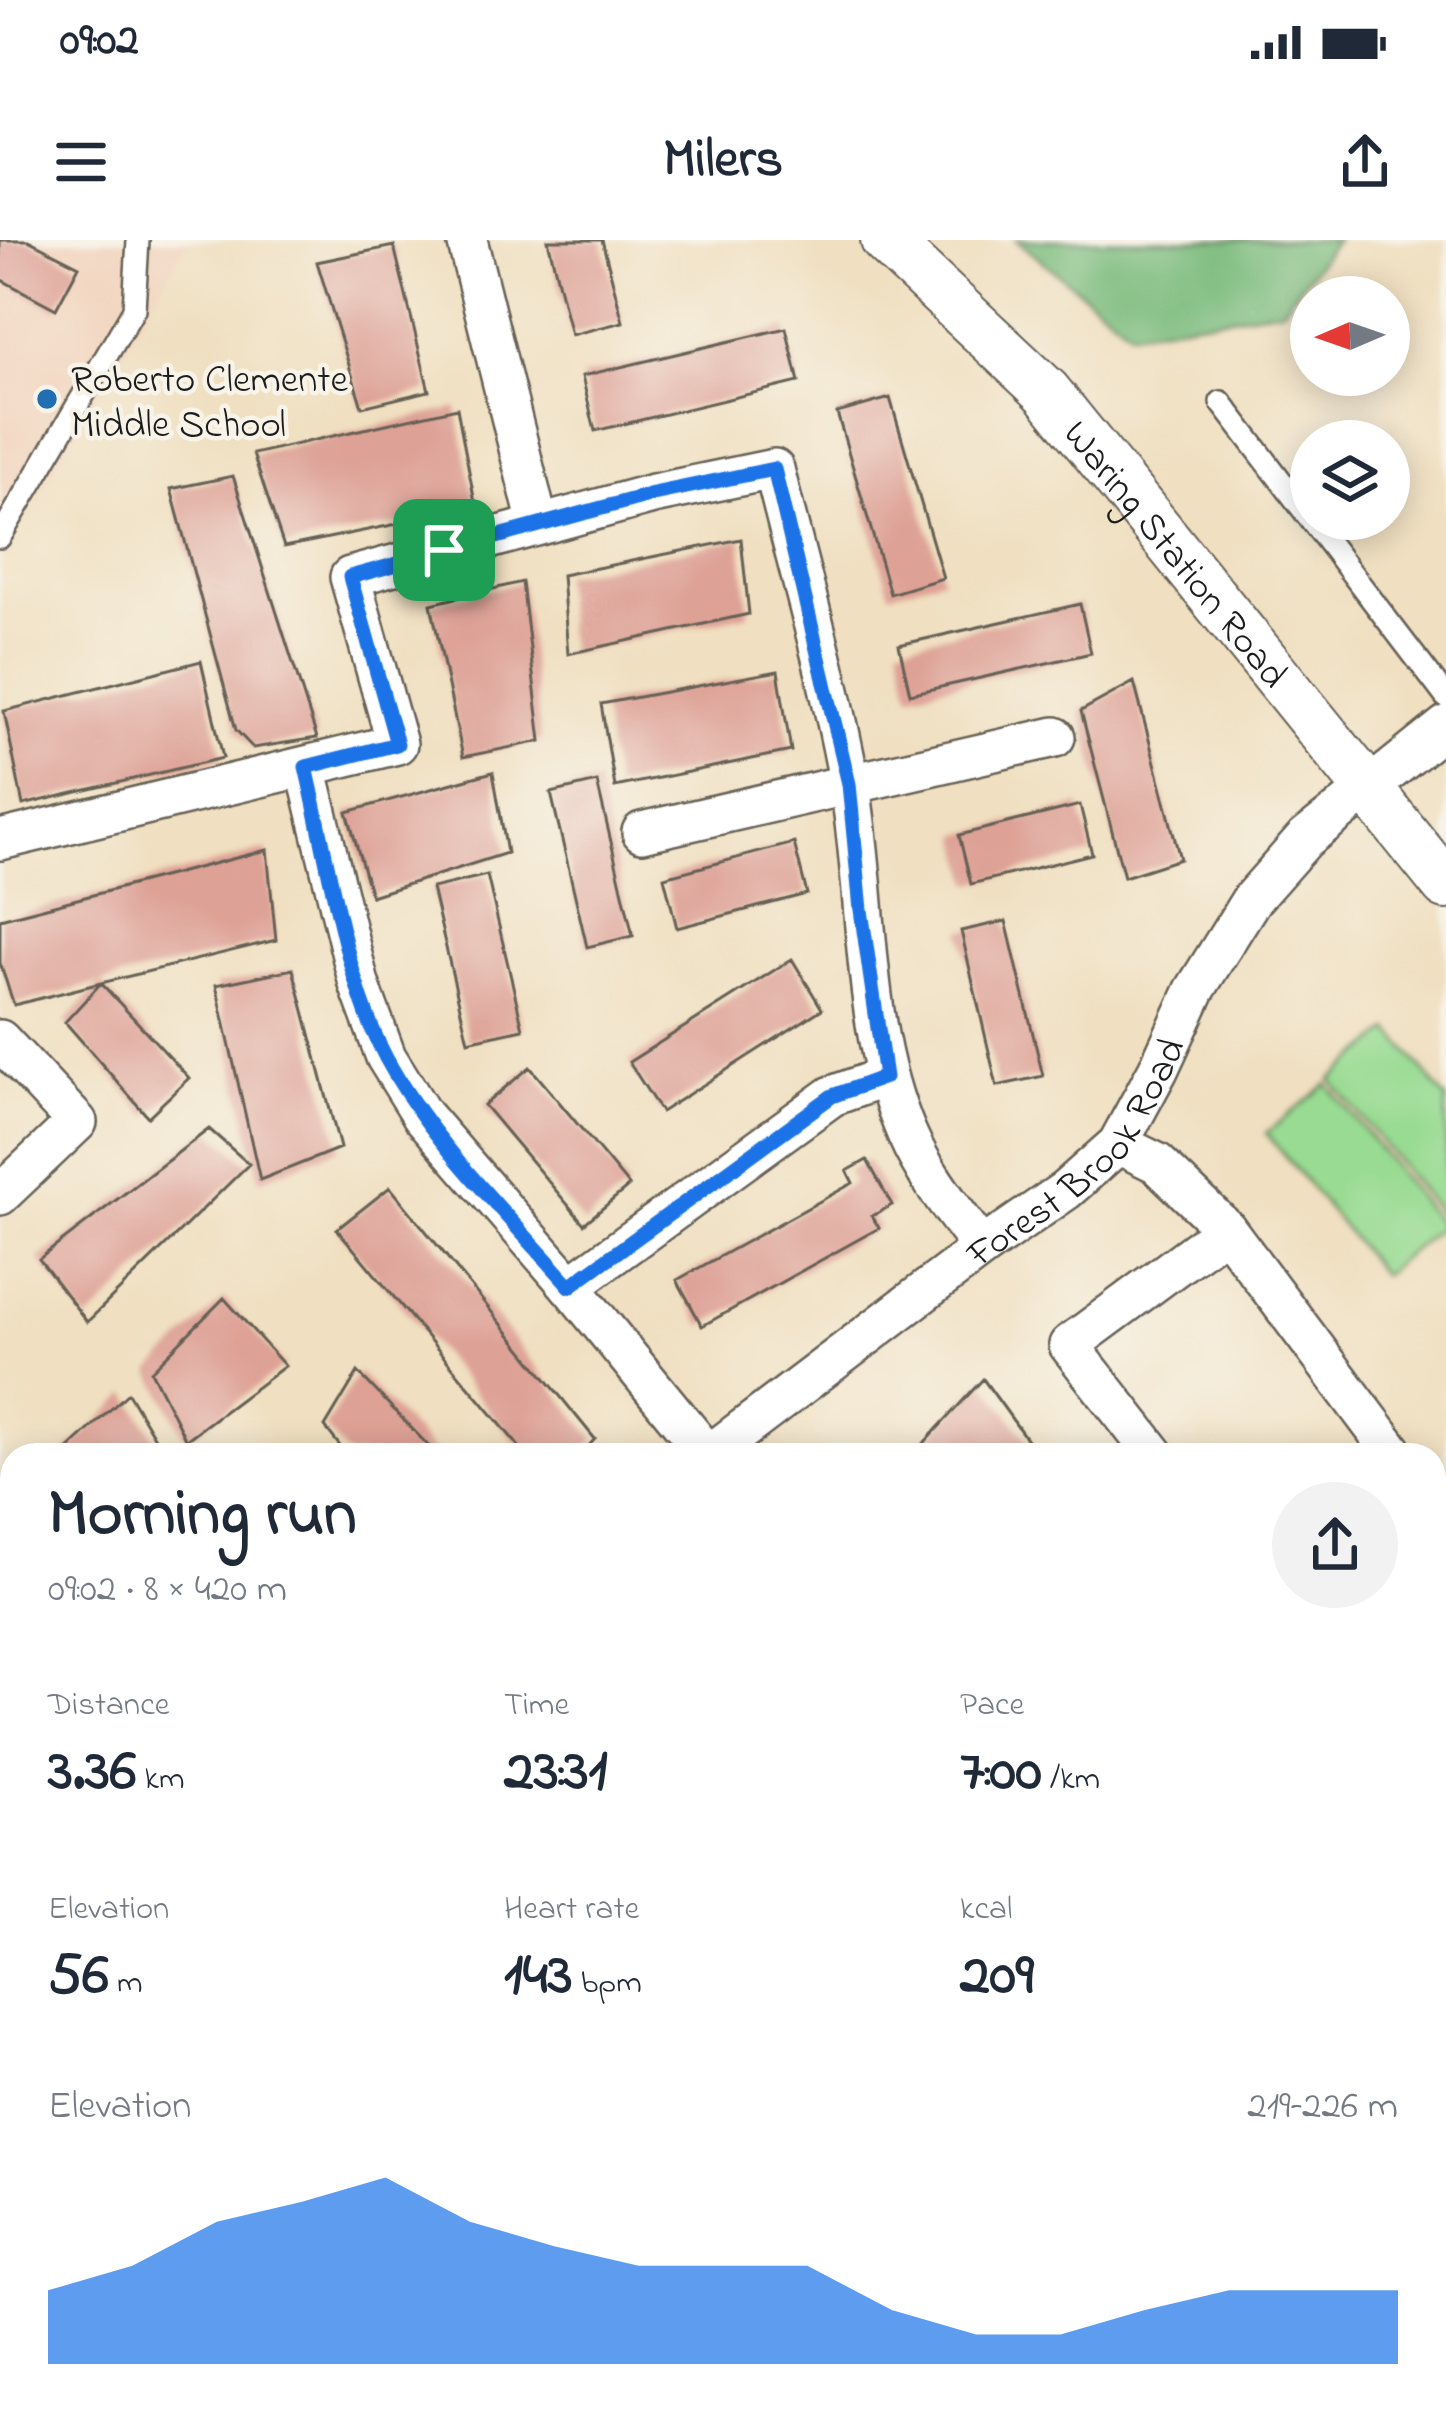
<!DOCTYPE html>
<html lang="en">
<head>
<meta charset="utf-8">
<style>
	body { margin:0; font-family:"Indie Flower",sans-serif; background:#f2f2f3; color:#1f2937; height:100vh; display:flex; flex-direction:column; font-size:45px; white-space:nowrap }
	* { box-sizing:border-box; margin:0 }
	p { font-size:39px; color:#747a83 }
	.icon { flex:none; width:66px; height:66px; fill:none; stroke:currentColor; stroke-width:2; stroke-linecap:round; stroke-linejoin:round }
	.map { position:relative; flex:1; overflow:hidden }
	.drawer { position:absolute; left:0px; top:1203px; width:1446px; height:972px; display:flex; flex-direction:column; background:#fff; border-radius:36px 36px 0 0; box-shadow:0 6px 30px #0003 }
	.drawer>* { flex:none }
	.needle { width:78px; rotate:268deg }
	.fabs { position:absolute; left:1290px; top:36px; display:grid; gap:24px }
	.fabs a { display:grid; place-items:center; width:120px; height:120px; border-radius:50%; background:#fff; box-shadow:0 6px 30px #0003; font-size:60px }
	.pin { position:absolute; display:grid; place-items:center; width:102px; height:102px; color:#fff; margin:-51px; border-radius:24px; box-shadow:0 6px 18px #0006 }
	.round { display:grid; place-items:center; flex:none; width:126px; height:126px; border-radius:63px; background:#f2f2f3 }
	.summary { display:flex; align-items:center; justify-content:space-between; height:204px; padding:0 48px }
	h1 { font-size:66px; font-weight:800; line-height:90px }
	.stats { display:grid; grid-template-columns:repeat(3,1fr); gap:18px; height:204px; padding:12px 48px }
	.stats div { display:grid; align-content:center }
	.stats b { font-size:60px; font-weight:800 }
	.stats small { font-size:33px; font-weight:400 }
	.stats p { font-size:33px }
	.chart { height:336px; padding:24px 48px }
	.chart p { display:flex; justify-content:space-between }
	.chart svg { width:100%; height:216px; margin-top:12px; fill:#1a73e8; opacity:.7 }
	.status { display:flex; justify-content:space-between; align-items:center; height:84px; padding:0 60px; background:#fff; direction:ltr }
	.status svg { height:33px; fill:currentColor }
	header { display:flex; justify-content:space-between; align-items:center; height:156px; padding:0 48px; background:#fff; font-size:54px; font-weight:800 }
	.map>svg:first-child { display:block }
	.built { fill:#f2d4be }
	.green { fill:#99db93; stroke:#5a7c58; stroke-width:3 }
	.forest { fill:#7abb7d; stroke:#4b6c4c; stroke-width:3 }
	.building { fill:#dea196 }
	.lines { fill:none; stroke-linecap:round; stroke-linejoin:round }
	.service-casing { stroke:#666055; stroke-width:26 }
	.minor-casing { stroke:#666055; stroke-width:44 }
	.tertiary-casing { stroke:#666055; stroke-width:52 }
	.service { stroke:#fff; stroke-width:21 }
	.minor { stroke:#fff; stroke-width:39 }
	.tertiary { stroke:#fff; stroke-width:48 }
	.route-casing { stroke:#fff; stroke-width:24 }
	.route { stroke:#1a73e8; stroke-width:15 }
	.poi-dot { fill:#1f6fb2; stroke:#f7f3e8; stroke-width:4.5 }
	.labels { text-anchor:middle; stroke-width:9; stroke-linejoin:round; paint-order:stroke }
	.poi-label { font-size:39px; fill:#1c1c1c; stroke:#f7f3e8; text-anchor:start }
	.street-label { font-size:39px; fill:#1c1c1c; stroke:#f7f3e8 }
</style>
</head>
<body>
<div class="status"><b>09:02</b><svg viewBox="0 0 49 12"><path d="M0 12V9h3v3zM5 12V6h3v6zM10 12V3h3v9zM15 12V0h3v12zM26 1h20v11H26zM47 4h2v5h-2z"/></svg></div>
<header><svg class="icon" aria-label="menu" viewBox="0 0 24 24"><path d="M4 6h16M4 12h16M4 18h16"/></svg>Milers<svg class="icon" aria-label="share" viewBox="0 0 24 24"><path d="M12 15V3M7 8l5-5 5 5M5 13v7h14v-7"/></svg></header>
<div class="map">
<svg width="1446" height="2175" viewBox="0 0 1446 2175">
	<rect width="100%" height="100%" fill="#f7f3e8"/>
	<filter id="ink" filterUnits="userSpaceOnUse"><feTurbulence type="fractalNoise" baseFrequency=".00833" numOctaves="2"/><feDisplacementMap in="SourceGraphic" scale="24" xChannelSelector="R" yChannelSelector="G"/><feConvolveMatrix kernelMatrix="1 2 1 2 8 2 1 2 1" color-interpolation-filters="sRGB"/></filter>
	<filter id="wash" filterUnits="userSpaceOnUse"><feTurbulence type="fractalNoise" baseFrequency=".004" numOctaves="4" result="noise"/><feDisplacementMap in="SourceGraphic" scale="48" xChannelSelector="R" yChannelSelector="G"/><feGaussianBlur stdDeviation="2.7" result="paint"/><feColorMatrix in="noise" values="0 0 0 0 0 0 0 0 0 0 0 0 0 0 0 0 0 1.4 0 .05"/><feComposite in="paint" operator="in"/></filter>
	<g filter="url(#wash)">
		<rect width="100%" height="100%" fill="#f0dfc0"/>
		<path class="built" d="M 0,0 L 189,0 L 0,319 Z"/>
		<path class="green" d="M 1391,790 L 1446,859 L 1446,981 L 1331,840 Z
			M 1327,844 L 1441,986 L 1382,1035 L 1266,893 Z"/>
		<path class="forest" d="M 1016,0 L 1336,0 L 1282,69 L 1131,92 Z"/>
		<g id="blocks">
			<path class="building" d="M 0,0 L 28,0 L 79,26 L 56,69 L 0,39 Z
				M 548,0 L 602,0 L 623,82 L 571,95 Z
				M 394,6 L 429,151 L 362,167 L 317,22 Z
				M 786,88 L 799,142 L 595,191 L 582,136 Z
				M 890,158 L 943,338 L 890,354 L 837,173 Z
				M 457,168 L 476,268 L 284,307 L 253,214 Z
				M 233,236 L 317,498 L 253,508 L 236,490 L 171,249 Z
				M 741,299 L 749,374 L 568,414 L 562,335 Z
				M 522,342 L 541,501 L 463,517 L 431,364 Z
				M 1080,364 L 1091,413 L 910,454 L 899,405 Z
				M 201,421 L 223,518 L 23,565 L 4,471 Z
				M 778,431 L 791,511 L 615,547 L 601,464 Z
				M 1134,442 L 1180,619 L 1124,637 L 1081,471 Z
				M 493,532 L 507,613 L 371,656 L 347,572 Z
				M 597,542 L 633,696 L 587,707 L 551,553 Z
				M 1080,565 L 1092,614 L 971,644 L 959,595 Z
				M 794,603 L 807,654 L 677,688 L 664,637 Z
				M 267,610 L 276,700 L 101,743 L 189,838 L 148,877 L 65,782 L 101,743 L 14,765 L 0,723 L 0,679 Z
				M 487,635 L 523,789 L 468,801 L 432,648 Z
				M 1006,681 L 1043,836 L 997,846 L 961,691 Z
				M 792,719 L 822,769 L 661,872 L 629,822 Z
				M 293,729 L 340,908 L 260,940 L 216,745 Z
				M 530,827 L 629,946 L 584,984 L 484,865 Z
				M 209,889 L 249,924 L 87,1082 L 39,1019 Z
				M 867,920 L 892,965 L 872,976 L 879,988 L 702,1086 L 677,1040 L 853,943 L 847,931 Z
				M 390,947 L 595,1199 L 580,1215 L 526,1215 L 337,989 Z
				M 224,1058 L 285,1126 L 186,1200 L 151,1131 Z
				M 358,1132 L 437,1215 L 347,1215 L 325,1187 Z
				M 983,1139 L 1038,1215 L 913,1215 Z
				M 128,1153 L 165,1215 L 62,1215 Z
				M 0,1283 L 12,1300 L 12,1363 L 0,1372 Z
				M 1446,1391 L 1446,1513 L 1434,1520 L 1434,1398 Z
				M 12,1537 L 12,1583 L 0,1571 L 0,1549 Z
				M 1434,1783 L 1446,1797 L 1446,1853 L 1434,1865 Z
				M 1446,1907 L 1446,1988 L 1434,1973 L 1434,1917 Z
				M 0,1946 L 12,1987 L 12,2083 L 0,2086 Z
				M 0,2129 L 12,2129 L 12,2163 L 51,2163 L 51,2175 L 0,2175 Z
				M 132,2163 L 196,2163 L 196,2175 L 132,2175 Z
				M 575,2163 L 642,2163 L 646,2175 L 579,2175 Z
				M 841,2163 L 930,2163 L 927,2175 L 838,2175 Z
				M 1294,2163 L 1404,2163 L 1411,2175 L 1301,2175 Z"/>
		</g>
	</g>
	<g filter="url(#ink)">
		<use href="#blocks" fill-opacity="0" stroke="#666055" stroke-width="3"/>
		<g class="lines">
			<g class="service-casing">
				<path id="service" d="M 1221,162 L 1446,457
					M 0,297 L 134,69 L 138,0"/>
			</g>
			<g class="minor-casing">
				<g id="minor">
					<path d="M 467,0 L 538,284"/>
					<path d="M 306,527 L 359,744 L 386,817 L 422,875 L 570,1046 L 708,1215"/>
					<path d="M 642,592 L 1055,497"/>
					<path d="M 0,600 L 397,504 L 350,337 L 653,254 L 774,229 C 799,332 830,437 849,541 C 870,658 859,783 907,894 C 925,936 955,972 982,1008"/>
					<path d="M 0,800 L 77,882 L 0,955"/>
					<path d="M 1118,904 L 1157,923 L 1226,989 L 1395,1215"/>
					<path d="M 570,1046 L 832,856 L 885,837"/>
					<path id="s1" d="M 709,1215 L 982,1008 L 1066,950 L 1118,904 L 1158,830 L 1195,750 L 1251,660 L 1305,599 L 1446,486"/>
					<path d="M 1155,1215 L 1069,1105 L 1226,989"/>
					<path d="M 1446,1659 L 1441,1663 L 1446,1669"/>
					<path d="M 0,1806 L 12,1799"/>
					<path d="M 1206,2163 L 1214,2175"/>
					<path d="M 388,2175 L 431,2171 L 449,2175"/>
					<path d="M 999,2175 L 1002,2163"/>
				</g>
			</g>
			<g class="tertiary-casing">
				<g id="tertiary">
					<path id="s2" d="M 885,0 L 1047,152 L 1446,645"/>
				</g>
			</g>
			<use href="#service" class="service"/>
			<use href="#minor" class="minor"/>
			<use href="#tertiary" class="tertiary"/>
		</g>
	</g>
	<g class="lines" filter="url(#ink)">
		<g class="route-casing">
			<path id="route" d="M 774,229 L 849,544 L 861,670 L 885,837 L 832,856 L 570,1046 C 507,974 432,903 386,818 C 345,741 327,614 306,527 L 397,504 L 350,337 L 653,254 Z"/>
		</g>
		<use href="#route" class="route"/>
	</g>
	<circle class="poi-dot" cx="47" cy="159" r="12"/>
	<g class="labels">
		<g class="poi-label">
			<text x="71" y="151">Roberto Clemente<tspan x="71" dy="45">Middle School</tspan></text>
		</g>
		<g class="street-label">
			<text dy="14" stroke="none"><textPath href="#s2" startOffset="429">Waring Station Road</textPath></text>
			<text dy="14" stroke="none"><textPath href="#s1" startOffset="480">Forest Brook Road</textPath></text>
		</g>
	</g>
</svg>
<div class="fabs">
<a><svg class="needle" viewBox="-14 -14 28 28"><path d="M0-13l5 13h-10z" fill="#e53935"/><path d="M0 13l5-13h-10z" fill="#747a83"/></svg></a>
<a><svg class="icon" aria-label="layers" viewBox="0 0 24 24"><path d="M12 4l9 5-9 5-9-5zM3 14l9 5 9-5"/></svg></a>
</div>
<div class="pin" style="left:444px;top:310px;background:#1e9e55"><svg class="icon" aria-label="arrive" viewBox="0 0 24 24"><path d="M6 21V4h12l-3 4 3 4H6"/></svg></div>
<section class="drawer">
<div class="summary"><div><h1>Morning run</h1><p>09:02 · 8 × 420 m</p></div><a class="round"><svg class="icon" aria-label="share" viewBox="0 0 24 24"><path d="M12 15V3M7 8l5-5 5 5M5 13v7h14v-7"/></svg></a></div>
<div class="stats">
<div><p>Distance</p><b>3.36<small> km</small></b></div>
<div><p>Time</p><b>23:31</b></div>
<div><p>Pace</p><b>7:00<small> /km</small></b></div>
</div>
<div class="stats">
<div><p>Elevation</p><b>56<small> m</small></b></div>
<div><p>Heart rate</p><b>143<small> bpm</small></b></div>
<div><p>kcal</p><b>209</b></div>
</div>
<div class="chart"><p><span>Elevation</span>219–226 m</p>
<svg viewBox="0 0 160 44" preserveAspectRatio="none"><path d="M0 44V29L10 24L20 15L30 11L40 6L50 15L60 20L70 24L80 24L90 24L100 33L110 38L120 38L130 33L140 29L150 29L160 29V44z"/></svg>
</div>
</section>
</div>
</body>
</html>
